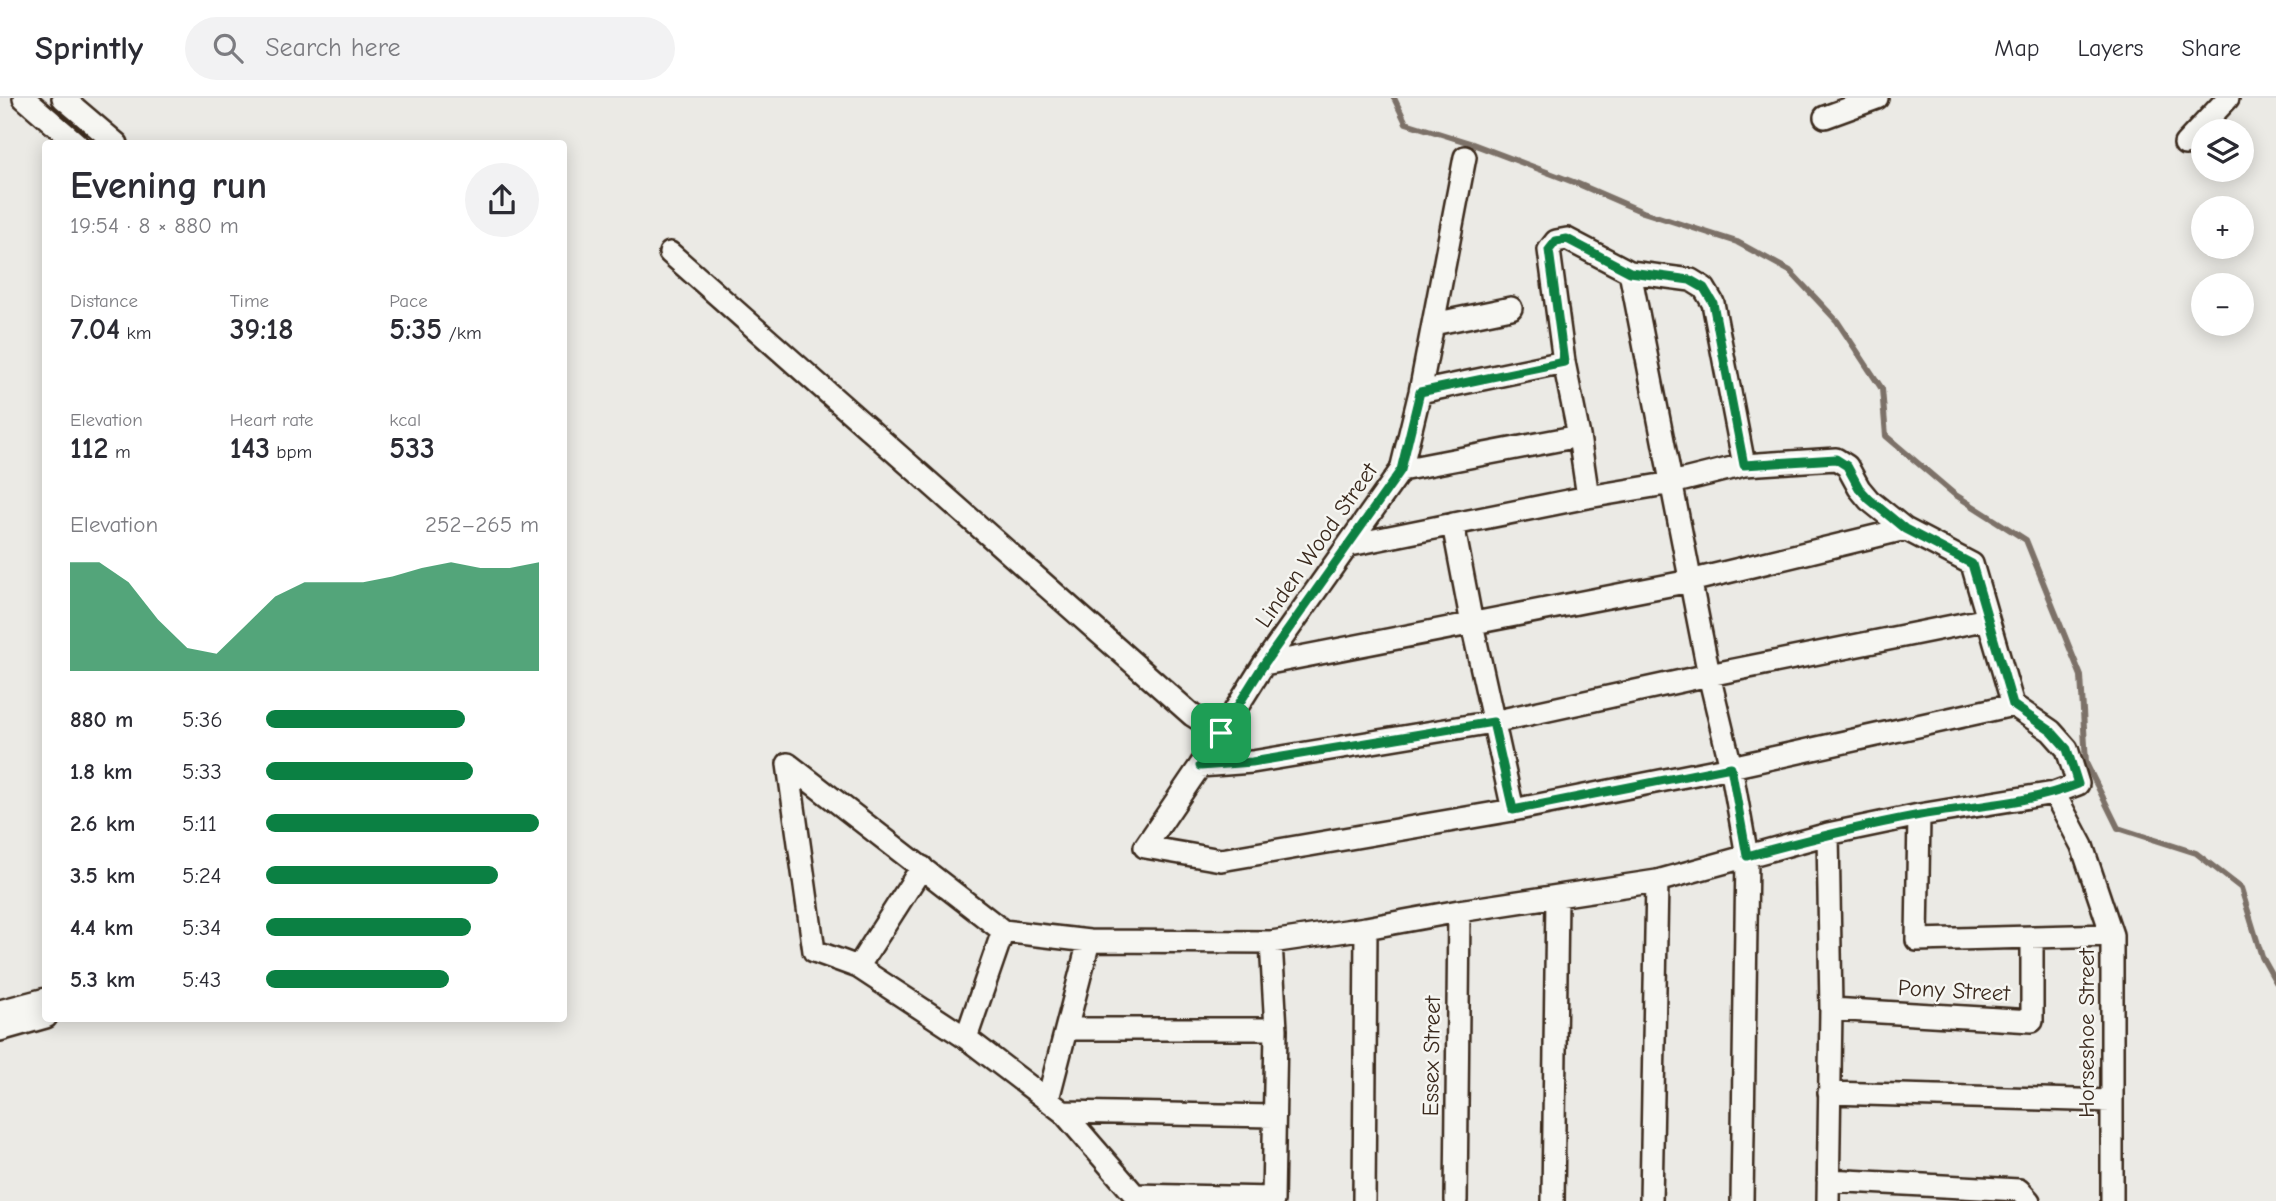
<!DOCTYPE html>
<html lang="en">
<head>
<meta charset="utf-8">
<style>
	body { margin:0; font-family:"Comic Neue",sans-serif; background:#f2f2f3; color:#2b2b33; height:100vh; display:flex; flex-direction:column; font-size:26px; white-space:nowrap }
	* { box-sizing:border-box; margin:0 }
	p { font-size:23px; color:#7c7c81 }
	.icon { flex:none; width:38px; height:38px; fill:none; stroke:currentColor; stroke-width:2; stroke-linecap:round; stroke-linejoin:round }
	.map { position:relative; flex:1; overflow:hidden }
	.side { position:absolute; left:42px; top:42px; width:525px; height:882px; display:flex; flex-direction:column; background:#fff; border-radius:7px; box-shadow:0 4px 18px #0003 }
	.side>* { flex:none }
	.tools { position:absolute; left:2191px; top:21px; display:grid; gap:14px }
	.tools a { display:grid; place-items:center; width:63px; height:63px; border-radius:50%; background:#fff; box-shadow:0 4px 18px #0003; font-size:35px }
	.pin { position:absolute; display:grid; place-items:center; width:60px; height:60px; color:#fff; margin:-30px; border-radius:14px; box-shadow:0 4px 10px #0006 }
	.round { display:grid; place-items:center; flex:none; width:74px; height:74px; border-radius:37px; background:#f2f2f3 }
	.overview { display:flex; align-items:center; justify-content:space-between; height:119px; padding:0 28px }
	h1 { font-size:38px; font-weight:600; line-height:52px }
	.figures { display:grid; grid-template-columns:repeat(3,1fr); gap:10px; height:119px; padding:7px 28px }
	.figures div { display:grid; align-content:center }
	.figures b { font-size:30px; font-weight:600 }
	.figures small { font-size:19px; font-weight:400 }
	.figures p { font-size:19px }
	.chart { height:196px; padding:14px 28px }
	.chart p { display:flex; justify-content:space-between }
	.chart svg { width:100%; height:126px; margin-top:7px; fill:#0b8043; opacity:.7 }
	ul { padding:0 28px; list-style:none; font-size:23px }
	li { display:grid; grid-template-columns:112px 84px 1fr; align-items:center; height:52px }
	li i { height:18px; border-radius:9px; background:#0b8043 }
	header { display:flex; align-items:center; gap:42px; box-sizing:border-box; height:98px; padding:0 35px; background:#fff; border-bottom:2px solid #e1e1e2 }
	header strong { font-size:33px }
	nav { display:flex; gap:38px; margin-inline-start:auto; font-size:24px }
	.search { width:490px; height:63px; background:#f2f2f3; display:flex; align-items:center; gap:18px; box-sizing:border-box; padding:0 24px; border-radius:38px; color:#7c7c81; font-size:26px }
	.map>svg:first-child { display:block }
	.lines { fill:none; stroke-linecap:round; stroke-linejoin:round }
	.stream { stroke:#7c7167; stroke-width:6 }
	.minor-casing { stroke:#3b2a1e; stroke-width:26 }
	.minor { stroke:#f6f6f2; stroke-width:21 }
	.route-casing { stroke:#fff; stroke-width:14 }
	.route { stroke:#0b8043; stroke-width:9 }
	.labels { text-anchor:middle; stroke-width:5; stroke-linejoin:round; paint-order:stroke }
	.street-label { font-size:23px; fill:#3b2a1e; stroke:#f6f6f2 }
</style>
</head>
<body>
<header>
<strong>Sprintly</strong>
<div class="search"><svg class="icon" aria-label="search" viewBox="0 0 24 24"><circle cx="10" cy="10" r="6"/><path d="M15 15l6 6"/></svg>Search here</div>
<nav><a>Map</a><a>Layers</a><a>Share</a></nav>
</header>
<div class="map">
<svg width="2276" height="1103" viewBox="0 0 2276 1103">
	<rect width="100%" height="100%" fill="#ebeae5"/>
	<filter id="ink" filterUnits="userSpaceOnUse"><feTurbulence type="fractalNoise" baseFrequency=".0143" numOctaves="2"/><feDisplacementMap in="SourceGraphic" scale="14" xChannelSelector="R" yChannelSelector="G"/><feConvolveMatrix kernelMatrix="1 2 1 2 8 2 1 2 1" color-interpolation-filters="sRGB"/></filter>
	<g filter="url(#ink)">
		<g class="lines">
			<path class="stream" d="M 1394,0 L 1406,25 L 1470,45 L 1576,85 L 1643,114 L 1737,144 L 1790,173 L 1837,223 L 1882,291 L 1886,338 L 1954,396 L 2026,442 L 2081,578 L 2086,665 L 2118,730 L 2196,755 L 2241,790 L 2262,859 L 2276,884"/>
			<g class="minor-casing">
				<path id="minor" d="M 24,0 L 77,46
					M 63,0 L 117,46
					M 1825,19 L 1877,0
					M 2185,46 L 2228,0
					M 1465,59 L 1420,294 L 1401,372 L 1264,566 L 1200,668 L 1145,749 L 1221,762 L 1513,712 L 1731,669 L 2013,607
					M 670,155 L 1192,617 L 1221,635
					M 1630,174 L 1709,577 L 1731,669 L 1747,758 L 1742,1103
					M 1433,226 L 1511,210
					M 1420,294 L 1564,264
					M 1401,372 L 1579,338
					M 1588,399 L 1579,338 L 1564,264 L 1549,152 L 1556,143 L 1567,141 L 1630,174 L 1691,182 L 1704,190 L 1713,205 L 1744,367
					M 1453,426 L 1472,526 L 1513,712
					M 1264,566 L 1690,483 L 1905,431
					M 788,666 L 1003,833 L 1089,843 L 1271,844 L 1366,830 L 1459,813 L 1657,783 L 1828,736 L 1919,717 L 2054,695 L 2078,686 L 2067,651 L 2051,633 L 2013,607 L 1972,466 L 1905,431 L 1869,402 L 1859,390 L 1847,368 L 1836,361 L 1744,367 L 1672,385 L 1588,399 L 1350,447
					M 788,666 L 814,853 L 858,869 L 966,940 L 1063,1014 L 1140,1103
					M 1200,668 L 1252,664 L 1493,624 L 1709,577 L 1988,521
					M 2054,695 L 2082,748 L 2112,837 L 2112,1103
					M 1919,717 L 1917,842 L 2112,837
					M 1828,736 L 1831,911 L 1828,1103
					M 1271,844 L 1276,931 L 1273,1103
					M 858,869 L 922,769
					M 1831,911 L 2032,923 L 2032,839
					M 0,913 L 46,901
					M 1067,931 L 1276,931
					M 0,932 L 46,919
					M 966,940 L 1003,833
					M 1829,995 L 2112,1003
					M 1048,1001 L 1089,843
					M 1063,1014 L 1273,1018
					M 1828,1082 L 2019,1092 L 2029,1103
					M 1134,1097 L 1273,1100
					M 1364,1103 L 1366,830
					M 1456,1103 L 1459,813
					M 1553,1103 L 1557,799
					M 1651,1103 L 1657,783"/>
			</g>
			<use href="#minor" class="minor"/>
		</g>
	</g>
	<g class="lines" filter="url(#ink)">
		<g class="route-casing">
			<path id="route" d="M 1567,141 L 1630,174 L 1690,182 L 1704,190 L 1713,205 L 1744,367 L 1836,361 L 1847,368 L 1859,390 L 1869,401 L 1905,431 L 1972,466 L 2013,607 L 2051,633 L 2067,651 L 2078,686 C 2028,706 1972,708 1920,717 C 1862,728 1805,742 1747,758 L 1731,669 L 1513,712 L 1493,624 L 1252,664 L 1200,668 L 1264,566 L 1401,372 L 1420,294 L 1564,264 L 1549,152 L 1556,143 Z"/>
		</g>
		<use href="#route" class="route"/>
	</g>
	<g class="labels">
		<g class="street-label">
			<text transform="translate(1316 447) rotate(-55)" y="8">Linden Wood Street</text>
			<text transform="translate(1954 892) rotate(3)" y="8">Pony Street</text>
			<text transform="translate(2086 935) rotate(-90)" y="8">Horseshoe Street</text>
			<text transform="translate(1431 958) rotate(-89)" y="8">Essex Street</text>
		</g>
	</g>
</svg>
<div class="tools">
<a><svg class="icon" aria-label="layers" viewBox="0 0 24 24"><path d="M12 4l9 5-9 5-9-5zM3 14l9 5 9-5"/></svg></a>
<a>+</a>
<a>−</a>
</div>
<div class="pin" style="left:1221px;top:635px;background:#1e9e55"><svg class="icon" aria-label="arrive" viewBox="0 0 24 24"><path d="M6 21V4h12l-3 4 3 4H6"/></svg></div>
<section class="side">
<div class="overview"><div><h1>Evening run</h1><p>19:54 · 8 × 880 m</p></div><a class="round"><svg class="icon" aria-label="share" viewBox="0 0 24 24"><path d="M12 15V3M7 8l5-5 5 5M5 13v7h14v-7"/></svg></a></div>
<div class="figures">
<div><p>Distance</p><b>7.04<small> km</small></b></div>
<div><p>Time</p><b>39:18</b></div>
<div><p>Pace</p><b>5:35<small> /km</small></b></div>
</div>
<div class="figures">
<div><p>Elevation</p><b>112<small> m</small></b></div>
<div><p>Heart rate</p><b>143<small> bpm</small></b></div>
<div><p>kcal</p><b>533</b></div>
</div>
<div class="chart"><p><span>Elevation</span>252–265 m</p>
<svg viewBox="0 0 160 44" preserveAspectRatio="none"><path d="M0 44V6L10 6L20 13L30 26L40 36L50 38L60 28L70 18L80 13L90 13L100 13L110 11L120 8L130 6L140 8L150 8L160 6V44z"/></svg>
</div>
<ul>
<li><b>880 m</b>5:36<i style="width:73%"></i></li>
<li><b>1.8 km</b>5:33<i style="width:76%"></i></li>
<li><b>2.6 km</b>5:11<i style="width:100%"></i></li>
<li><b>3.5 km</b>5:24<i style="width:85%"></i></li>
<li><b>4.4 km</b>5:34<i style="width:75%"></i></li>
<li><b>5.3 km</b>5:43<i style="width:67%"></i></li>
</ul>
</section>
</div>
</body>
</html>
